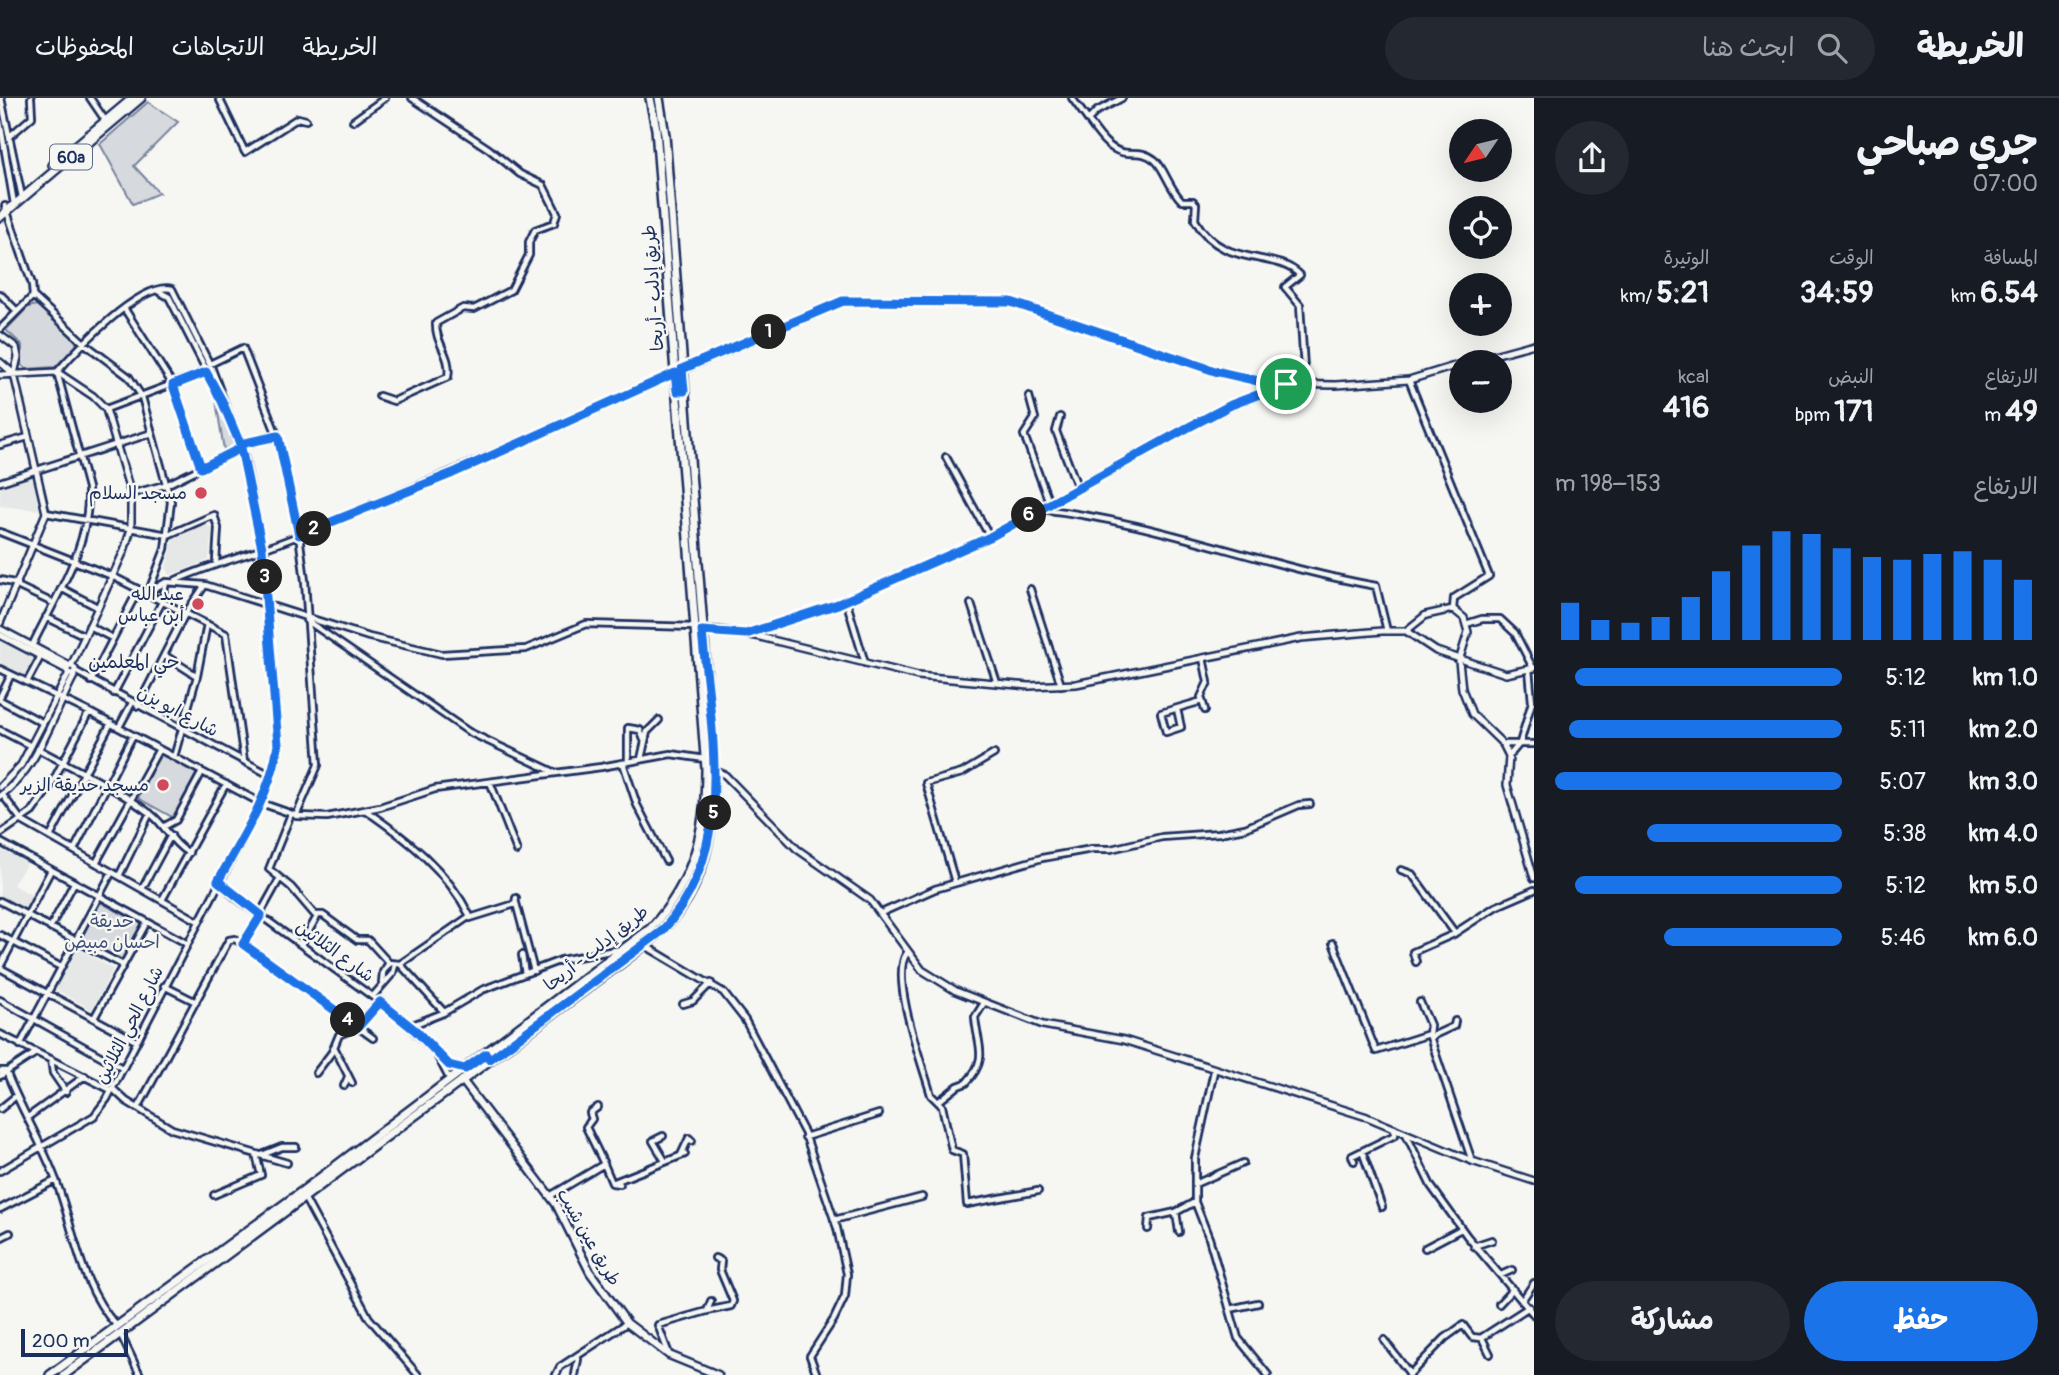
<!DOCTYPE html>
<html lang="ar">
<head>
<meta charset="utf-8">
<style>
	body { margin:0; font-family:Pangolin,"Playpen Sans Arabic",sans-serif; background:#242831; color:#f1f3f6; direction:rtl; height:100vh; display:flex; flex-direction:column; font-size:26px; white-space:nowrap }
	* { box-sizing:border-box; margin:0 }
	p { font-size:23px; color:#9ea1a6 }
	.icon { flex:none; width:38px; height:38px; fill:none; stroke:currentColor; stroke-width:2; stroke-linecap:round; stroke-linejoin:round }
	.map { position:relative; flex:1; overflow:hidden; direction:ltr }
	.details { display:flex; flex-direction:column; background:#171b24; width:525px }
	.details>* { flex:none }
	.needle { width:46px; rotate:235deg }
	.controls { position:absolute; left:1449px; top:21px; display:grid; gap:14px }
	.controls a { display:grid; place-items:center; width:63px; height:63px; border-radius:50%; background:#171b24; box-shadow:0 7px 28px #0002; font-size:35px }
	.scale { position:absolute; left:21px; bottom:18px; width:107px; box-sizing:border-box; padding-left:7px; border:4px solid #1b2f5e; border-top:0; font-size:19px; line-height:24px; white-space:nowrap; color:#1b2f5e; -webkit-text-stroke:5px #f6f6f2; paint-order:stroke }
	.pin { position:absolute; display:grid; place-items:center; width:60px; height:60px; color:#fff; margin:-30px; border:4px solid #fff; border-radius:50%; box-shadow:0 2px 7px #0007 }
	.km { position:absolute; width:35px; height:35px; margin:-18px; border-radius:50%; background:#222; color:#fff; font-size:19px; line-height:35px; text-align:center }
	.round { display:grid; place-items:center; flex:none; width:74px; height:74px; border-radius:37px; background:#242831 }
	.summary { display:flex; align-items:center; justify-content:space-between; height:119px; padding:0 21px }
	h1 { font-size:38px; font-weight:700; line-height:52px }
	.stats { display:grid; grid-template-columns:repeat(3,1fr); gap:10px; height:119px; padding:7px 21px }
	.stats div { display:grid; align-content:center }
	.stats b { font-size:30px; font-weight:700 }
	.stats small { font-size:19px; font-weight:400 }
	.stats p { font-size:19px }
	.chart { height:196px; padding:14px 21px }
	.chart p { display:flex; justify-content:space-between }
	.chart svg { width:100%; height:126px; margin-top:7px; stroke:#1a73e8; stroke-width:6 }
	.action { display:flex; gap:14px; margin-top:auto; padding:14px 21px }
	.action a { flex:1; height:80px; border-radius:42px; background:#1a73e8; color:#fff; font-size:28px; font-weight:700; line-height:80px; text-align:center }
	.action a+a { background:#242831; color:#f1f3f6 }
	ul { padding:0 21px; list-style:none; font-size:23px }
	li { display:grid; grid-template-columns:112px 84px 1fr; align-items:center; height:52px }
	li i { height:18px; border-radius:9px; background:#1a73e8 }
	header { display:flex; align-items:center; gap:42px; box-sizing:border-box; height:98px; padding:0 35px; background:#171b24; border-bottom:2px solid #363941 }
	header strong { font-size:33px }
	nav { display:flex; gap:38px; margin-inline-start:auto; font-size:24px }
	.search { width:490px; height:63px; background:#242831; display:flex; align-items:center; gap:18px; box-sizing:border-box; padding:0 24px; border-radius:38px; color:#9ea1a6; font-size:26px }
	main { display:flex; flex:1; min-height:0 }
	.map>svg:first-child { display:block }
	.built { fill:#e6e7e7 }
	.green { fill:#d6d9dd; stroke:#78849e; stroke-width:2 }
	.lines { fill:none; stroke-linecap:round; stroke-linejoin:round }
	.minor-casing { stroke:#1b2f5e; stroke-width:10 }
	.tertiary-casing { stroke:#1b2f5e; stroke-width:10 }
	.secondary-casing { stroke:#1b2f5e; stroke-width:11 }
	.primary-casing { stroke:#1b2f5e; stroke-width:12 }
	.minor { stroke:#f6f6f2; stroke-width:4.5 }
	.tertiary { stroke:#f6f6f2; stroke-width:5 }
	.secondary { stroke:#f6f6f2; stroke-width:6 }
	.primary { stroke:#f6f6f2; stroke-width:7 }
	.route-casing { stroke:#fff; stroke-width:14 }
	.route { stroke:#1a73e8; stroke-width:9 }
	.poi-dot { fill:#d1495b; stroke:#f6f6f2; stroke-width:2.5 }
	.labels { text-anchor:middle; stroke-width:5; stroke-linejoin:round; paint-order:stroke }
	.shield { fill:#f6f6f2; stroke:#5d6b8a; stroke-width:2 }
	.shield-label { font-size:16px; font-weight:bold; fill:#1b2f5e }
	.street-label { font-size:18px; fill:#1b2f5e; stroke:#f6f6f2 }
	.poi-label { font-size:18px; fill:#1b2f5e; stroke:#f6f6f2; text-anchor:end }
	.park-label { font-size:18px; fill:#405177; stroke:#f6f6f2 }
	.neighbourhood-label { font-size:19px; fill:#1b2f5e; stroke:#f6f6f2 }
</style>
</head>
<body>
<header>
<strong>الخريطة</strong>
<div class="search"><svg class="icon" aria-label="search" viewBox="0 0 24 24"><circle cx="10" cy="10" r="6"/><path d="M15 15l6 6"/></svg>ابحث هنا</div>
<nav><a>الخريطة</a><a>الاتجاهات</a><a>المحفوظات</a></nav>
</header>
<main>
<section class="details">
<div class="summary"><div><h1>جري صباحي</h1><p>07:00</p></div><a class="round"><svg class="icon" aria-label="share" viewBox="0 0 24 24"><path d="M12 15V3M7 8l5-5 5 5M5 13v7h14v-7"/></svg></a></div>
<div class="stats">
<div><p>المسافة</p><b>6.54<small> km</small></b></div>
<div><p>الوقت</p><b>34:59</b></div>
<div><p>الوتيرة</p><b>5:21<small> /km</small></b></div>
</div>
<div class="stats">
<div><p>الارتفاع</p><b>49<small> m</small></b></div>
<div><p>النبض</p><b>171<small> bpm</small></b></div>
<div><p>kcal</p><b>416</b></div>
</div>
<div class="chart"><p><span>الارتفاع</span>153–198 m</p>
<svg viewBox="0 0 160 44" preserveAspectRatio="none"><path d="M5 44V31M15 44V37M25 44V38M35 44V36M45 44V29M55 44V20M65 44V11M75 44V6M85 44V7M95 44V12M105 44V15M115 44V16M125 44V14M135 44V13M145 44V16M155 44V23"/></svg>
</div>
<ul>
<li><b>1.0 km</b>5:12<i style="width:93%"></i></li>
<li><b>2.0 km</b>5:11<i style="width:95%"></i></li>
<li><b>3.0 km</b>5:07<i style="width:100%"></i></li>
<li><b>4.0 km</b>5:38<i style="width:68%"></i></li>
<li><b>5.0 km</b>5:12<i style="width:93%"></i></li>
<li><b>6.0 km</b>5:46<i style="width:62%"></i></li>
</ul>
<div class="action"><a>حفظ</a><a>مشاركة</a></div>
</section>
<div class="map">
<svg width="1534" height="1277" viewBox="0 0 1534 1277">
	<rect width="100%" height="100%" fill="#f6f6f2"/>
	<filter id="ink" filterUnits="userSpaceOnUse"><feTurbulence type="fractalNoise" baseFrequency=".0143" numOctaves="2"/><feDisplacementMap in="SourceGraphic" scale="14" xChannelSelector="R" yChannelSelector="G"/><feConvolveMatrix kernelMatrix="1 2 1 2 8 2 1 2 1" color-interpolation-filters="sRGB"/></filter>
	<g filter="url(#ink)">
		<path class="built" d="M 32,375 L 39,412 L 0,408 L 0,388 Z
			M 204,425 L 212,430 L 209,462 L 170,477 L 166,470 L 173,442 Z
			M 0,541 L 37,561 L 26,580 L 0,567 Z
			M 3,752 L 27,765 L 13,787 L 32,797 L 24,811 L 0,798 L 0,758 Z
			M 77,850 L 113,871 L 92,912 L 55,891 Z"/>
		<path class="green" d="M 148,4 L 178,24 L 134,68 L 159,95 L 133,106 L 100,46 Z
			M 37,207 L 75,241 L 77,248 L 55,269 L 26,271 L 22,267 L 22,247 L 6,232 L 28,209 Z
			M 215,297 L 235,348 L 224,352 Z
			M 160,656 L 197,675 L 174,720 L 138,700 Z
			M 100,804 L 142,826 L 122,862 L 81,840 Z"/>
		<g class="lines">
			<g class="minor-casing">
				<path id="minor" d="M 1,0 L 22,99
					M 90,0 L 105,22
					M 219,0 L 245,54 L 298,20 L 306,22
					M 1072,0 L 1088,22 L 1097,13 L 1122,0
					M 1088,22 C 1098,36 1110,56 1130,55 C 1140,55 1146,55 1155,62 C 1165,71 1168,89 1182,103 L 1193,103 L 1196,106 L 1195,122 C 1223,172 1274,151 1300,177 L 1285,189 L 1300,207 L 1305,286
					M 353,23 L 385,0
					M 0,24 L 14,106
					M 10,38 L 32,19 L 31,0
					M 158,193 L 169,199 L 217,293
					M 0,196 L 17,213
					M 33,198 L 85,246 L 129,279 L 142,299 L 171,404 L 165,451 L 150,490
					M 124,210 L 173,287 L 201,370
					M 0,231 L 33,198 L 32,186 L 5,108
					M 210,266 L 243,250 L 278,340 L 299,437 L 305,483 L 318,667 L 296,718
					M 1409,282 L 1489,478 L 1454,500 L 1453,511
					M 379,298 L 394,303 L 448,279 C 452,257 435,246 436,225 L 463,210 L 474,211 L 511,192 L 529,157 L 529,144 L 535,132 L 554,125 L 557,115 L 543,87 L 520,76 L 489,51 L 412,0
					M 1029,298 L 1035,320 L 1024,337 L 1049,404
					M 106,311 L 207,273
					M 1060,319 L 1056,333 L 1077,388
					M 240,346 L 278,338
					M 0,347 L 28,339
					M 946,359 L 990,439
					M 0,384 L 152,335
					M 131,396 L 168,386 L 241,350
					M 1040,411 C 1154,423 1263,468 1376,488 L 1387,533
					M 46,415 L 168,437 L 214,417 L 218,430 L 216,464
					M 0,434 L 112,478 L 226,536 L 244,663
					M 0,482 L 18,486
					M 176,482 C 217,464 260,454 300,437 C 426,384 552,333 675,275
					M 17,488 L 53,505
					M 61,490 L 97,509
					M 1030,491 L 1061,587
					M 846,502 L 865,565
					M 971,506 L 997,585
					M 46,519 L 83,537
					M 306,522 L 469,634 L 554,674
					M 1466,526 L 1482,521 L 1500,521 L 1515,535 L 1533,570
					M 89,528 L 112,540
					M 747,536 L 838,506 L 990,439 L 1187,330 L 1231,308 L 1283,287
					M 164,557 L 197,578
					M 1203,560 L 1208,584 L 1201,599 L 1205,612
					M 0,571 L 89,614 L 261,705 L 298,718 L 327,719 L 380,709 L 435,691 L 601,669 L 671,656 L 705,661
					M 75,573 L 270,677
					M 91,583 L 133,502 L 166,484 L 205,487 L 369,539 L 442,556 L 526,551 L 586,526 L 695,529
					M 27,584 L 41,558
					M 114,595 L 162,504 L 166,484
					M 0,599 L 11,577
					M 0,602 L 43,625
					M 138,608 L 185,516 L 205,487
					M 1177,611 L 1181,629 L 1166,634 L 1161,615 L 1202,603
					M 119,629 L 132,605
					M 0,632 L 31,648
					M 1503,646 L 1534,646
					M 38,651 C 76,672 117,690 152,717 C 167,729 172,746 189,755
					M 1509,658 L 1520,645 L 1532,604 L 1529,571
					M 174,659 L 197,578 L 207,526
					M 641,661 L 647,634 L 659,622
					M 628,664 L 628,630 L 640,632 L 644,642
					M 623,665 L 637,707 L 666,763
					M 490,684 L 517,753
					M 2,696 L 22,723 L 198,823
					M 365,712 C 407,741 446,771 470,818 L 400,866 L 444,914
					M 291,716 L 269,771 L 291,789 L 315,817 L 323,817 L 357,842 L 368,842 L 389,865 L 400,866
					M 165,728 L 176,722 L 202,674
					M 0,736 L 32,714 L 51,687 L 89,614
					M 50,739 L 111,625
					M 0,744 L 186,845
					M 74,752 L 133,637
					M 96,765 L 159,651
					M 1401,772 L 1412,776 L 1455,835 L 1495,809 L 1534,792
					M 119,778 L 150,715
					M 218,783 L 235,799 L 395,915 L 449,967 L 463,970
					M 955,784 L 926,685 L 962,675 L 994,656
					M 142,791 L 171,737
					M 162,802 L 226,686
					M 0,803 L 123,867
					M 516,805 L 534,873
					M 881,815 L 935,791 L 1042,760 L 1092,751 L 1111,751 L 1162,739 L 1219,735 L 1245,730 L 1299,707 L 1310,706
					M 260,816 L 280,780
					M 261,817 L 243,846 L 373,940
					M 470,820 L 515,806 L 516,800
					M 50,830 L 74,785
					M 0,837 L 61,869
					M 302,845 L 318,817
					M 1333,845 L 1376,953 L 1429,936 L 1472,1063
					M 644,847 L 723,894 L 745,922 L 805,1036 L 837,1130 L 847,1176 L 845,1198 L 834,1221 L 810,1258 L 817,1277
					M 907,855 C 889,878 923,968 931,997 L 942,1008 L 952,1052 L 963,1056 L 967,1106 L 1038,1093
					M 522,857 L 525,876
					M 1416,864 L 1413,854 L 1454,836
					M 0,869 L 51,772
					M 0,870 L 136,943
					M 382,885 L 383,874 L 389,865
					M 164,888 L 196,904
					M 373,898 L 393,875 L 395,867
					M 0,902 L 122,970
					M 1420,904 L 1430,927 L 1429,936
					M 683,906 L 693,903 L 711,885
					M 94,920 L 147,824
					M 410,928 L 443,915 L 482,892 L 561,862 L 621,851
					M 0,936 L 111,992
					M 1430,939 L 1454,928 L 1455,923
					M 20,947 L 112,774
					M 334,949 L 352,985
					M 438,959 L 450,982
					M 51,961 L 53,975 L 66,994
					M 0,973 L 6,973 C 20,1010 41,1043 55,1080 C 74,1128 80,1190 117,1228
					M 1214,973 L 1195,1060 L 1195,1104 L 1209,1140 L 1238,1240 L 1268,1277
					M 316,975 L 332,954 L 339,937 L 358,929 L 380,903
					M 0,978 L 34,956
					M 344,988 L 348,979
					M 112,990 L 126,1003 L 172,1031 L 287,1065
					M 938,1004 L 958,988 L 966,985 C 990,959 977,948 975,919 L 984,905
					M 138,1010 L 229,842 L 235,841 L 243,846
					M 0,1011 L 16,998
					M 28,1019 L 85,978
					M 1406,1036 L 1431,1088 L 1467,1138 L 1534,1217
					M 663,1038 L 653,1043 L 665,1063
					M 805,1039 L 879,1016
					M 1362,1053 L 1382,1109
					M 262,1057 L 282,1049 L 296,1049
					M 681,1057 L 689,1040 L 692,1043
					M 1354,1063 L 1352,1058 L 1395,1037 L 1394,1030
					M 604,1066 L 612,1085 L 620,1086
					M 0,1073 L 94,1018 L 107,1001 L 261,705 L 275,666 L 278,647 L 262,450 L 245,361 L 212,271 L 172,191 C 141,183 76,252 57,274 L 88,390 C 91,449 56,497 32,548
					M 612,1085 L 685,1056
					M 1195,1086 L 1243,1065
					M 214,1097 L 261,1077 L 256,1056
					M 550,1098 L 604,1066 L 586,1029 L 592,1021 L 590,1015 L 598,1009
					M 305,1101 L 369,1220 L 418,1277
					M 0,1111 L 56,1082
					M 834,1122 L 922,1099
					M 1148,1131 L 1149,1120 L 1176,1114
					M 1179,1134 L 1176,1114 L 1195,1104
					M 0,1140 L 10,1135
					M 1474,1148 L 1492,1142
					M 1425,1150 L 1461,1131
					M 1501,1177 L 1512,1172
					M 1523,1201 L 1534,1185
					M 1499,1206 L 1513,1191
					M 1230,1211 L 1258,1205
					M 707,1213 L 731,1208 L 733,1203 L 720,1172 L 721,1163 L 715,1160
					M 120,1235 L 140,1277
					M 1482,1240 L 1490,1256
					M 1384,1242 L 1410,1276
					M 669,1256 L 658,1227 L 707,1213 L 711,1203
					M 556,1277 L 560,1269 L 627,1225
					M 575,1277 L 578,1261
					M 1409,1277 L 1445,1240 L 1463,1227 L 1472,1239 L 1481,1240 L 1529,1209"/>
			</g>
			<g class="tertiary-casing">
				<path id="tertiary" d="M 0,237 L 16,249 L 18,259 L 14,276 L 0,264
					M 1468,264 L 1534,246
					M 683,272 L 843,203 L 880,203 L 1011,204 L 1215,273 L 1271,286 L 1336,287 L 1409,282 L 1461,266
					M 0,277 L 57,274 L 93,298 L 106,311 L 131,396 L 131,431 L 124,453 L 71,568
					M 0,525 L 46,415 L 14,276
					M 0,531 L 70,568
					M 702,533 L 718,532 L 756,538 L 918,578 L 1029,588 L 1076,586 L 1301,540 L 1382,533 L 1406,533 L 1436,553 L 1506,576 L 1534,570
					M 1406,533 L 1426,517 L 1453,511 L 1464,520 L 1468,534 L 1459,563 L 1462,591 L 1472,616 L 1503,646 L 1509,658 L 1507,687 L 1534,780
					M 0,537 L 67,572
					M67 572a4 4 0 1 1 8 0a4 4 0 1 1-8 0Z
					M 714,672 L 725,677 L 797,751 L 870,802 L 922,872 L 956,893 L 1043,927 L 1124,942 L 1367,1019 L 1472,1063 L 1534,1083
					M 0,689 L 21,667 L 69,575
					M 0,698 C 38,671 53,617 74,578 L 73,575"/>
			</g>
			<g class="secondary-casing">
				<path id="secondary" d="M 462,982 L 556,1106 L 590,1174 L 627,1225 L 669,1257 L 718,1277"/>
			</g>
			<g class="primary-casing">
				<path id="primary" d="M 53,67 L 133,0
					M 0,119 L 141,0
					M 50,1277 L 305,1091 L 651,830 C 694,784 706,733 706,671 L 656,31 L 650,0
					M 64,1277 L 620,866 C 634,855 649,845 662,832 C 707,791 714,729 714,672 L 665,37 L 659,0"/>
			</g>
			<use href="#minor" class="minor"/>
			<use href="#tertiary" class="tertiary"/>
			<use href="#secondary" class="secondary"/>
			<use href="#primary" class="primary"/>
		</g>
	</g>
	<g class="lines" filter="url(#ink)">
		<g class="route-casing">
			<path id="route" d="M 843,203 L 1011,204 L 1215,273 L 1271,286 L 1286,286 L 1231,307 L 1187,330 L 990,439 L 838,506 L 746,536 L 702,533 C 711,635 738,751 662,833 L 490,961 L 486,956 L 465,971 L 449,967 L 416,933 L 380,904 L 358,929 L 243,846 L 261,817 L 218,783 C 242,740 271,696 278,647 L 262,450 L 241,350 L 201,370 L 173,287 L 206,274 L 222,303 L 240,346 L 278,338 L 299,437 L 453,375 L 675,275 L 677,293 L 684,293 L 682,271 Z"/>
		</g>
		<use href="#route" class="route"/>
	</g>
	<g class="poi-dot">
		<circle cx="201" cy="395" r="7"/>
		<circle cx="198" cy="506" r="7"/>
		<circle cx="163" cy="687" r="7"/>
	</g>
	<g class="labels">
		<rect class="shield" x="50" y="46.5" width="42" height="25" rx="5"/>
		<g class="shield-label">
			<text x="71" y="65">60a</text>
		</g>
		<g class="street-label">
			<text transform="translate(653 190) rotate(-94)" y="6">طريق إدلب - أريحا</text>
			<text transform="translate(178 613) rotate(28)" y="6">شارع ابو يزن</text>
			<text transform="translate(596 850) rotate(-38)" y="6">طريق إدلب - أريحا</text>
			<text transform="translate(335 853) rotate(36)" y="6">شارع الثلاثين</text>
			<text transform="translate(129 927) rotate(-63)" y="6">شارع الحي الثلاثين</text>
			<text transform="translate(589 1139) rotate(60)" y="6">طريق عين شيب</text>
		</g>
		<g class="poi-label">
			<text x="187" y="401">مسجد السلام</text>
			<text x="184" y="502">عبد الله<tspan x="184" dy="21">أبن عباس</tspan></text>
			<text x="149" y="693">مسجد حديقة الزير</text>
		</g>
		<g class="park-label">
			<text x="112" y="829">حديقة<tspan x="112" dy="21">احسان مبيض</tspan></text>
		</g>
		<g class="neighbourhood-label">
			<text x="134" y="570">حي المعلمين</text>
		</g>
	</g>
</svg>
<div class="controls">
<a><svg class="needle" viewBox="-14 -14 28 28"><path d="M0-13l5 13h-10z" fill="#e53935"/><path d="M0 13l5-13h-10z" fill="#9ea1a6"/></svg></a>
<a><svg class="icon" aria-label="locate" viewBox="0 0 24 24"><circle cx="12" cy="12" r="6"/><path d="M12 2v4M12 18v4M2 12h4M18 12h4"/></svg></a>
<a>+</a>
<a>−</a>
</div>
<div class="scale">200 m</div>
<div class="pin" style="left:1286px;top:286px;background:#1e9e55"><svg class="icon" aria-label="arrive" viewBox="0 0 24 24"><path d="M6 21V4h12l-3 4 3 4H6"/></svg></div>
<b class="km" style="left:769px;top:234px">1</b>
<b class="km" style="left:314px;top:431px">2</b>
<b class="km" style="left:265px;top:479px">3</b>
<b class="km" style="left:348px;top:922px">4</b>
<b class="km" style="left:714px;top:715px">5</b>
<b class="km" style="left:1029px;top:417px">6</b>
</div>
</main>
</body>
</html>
